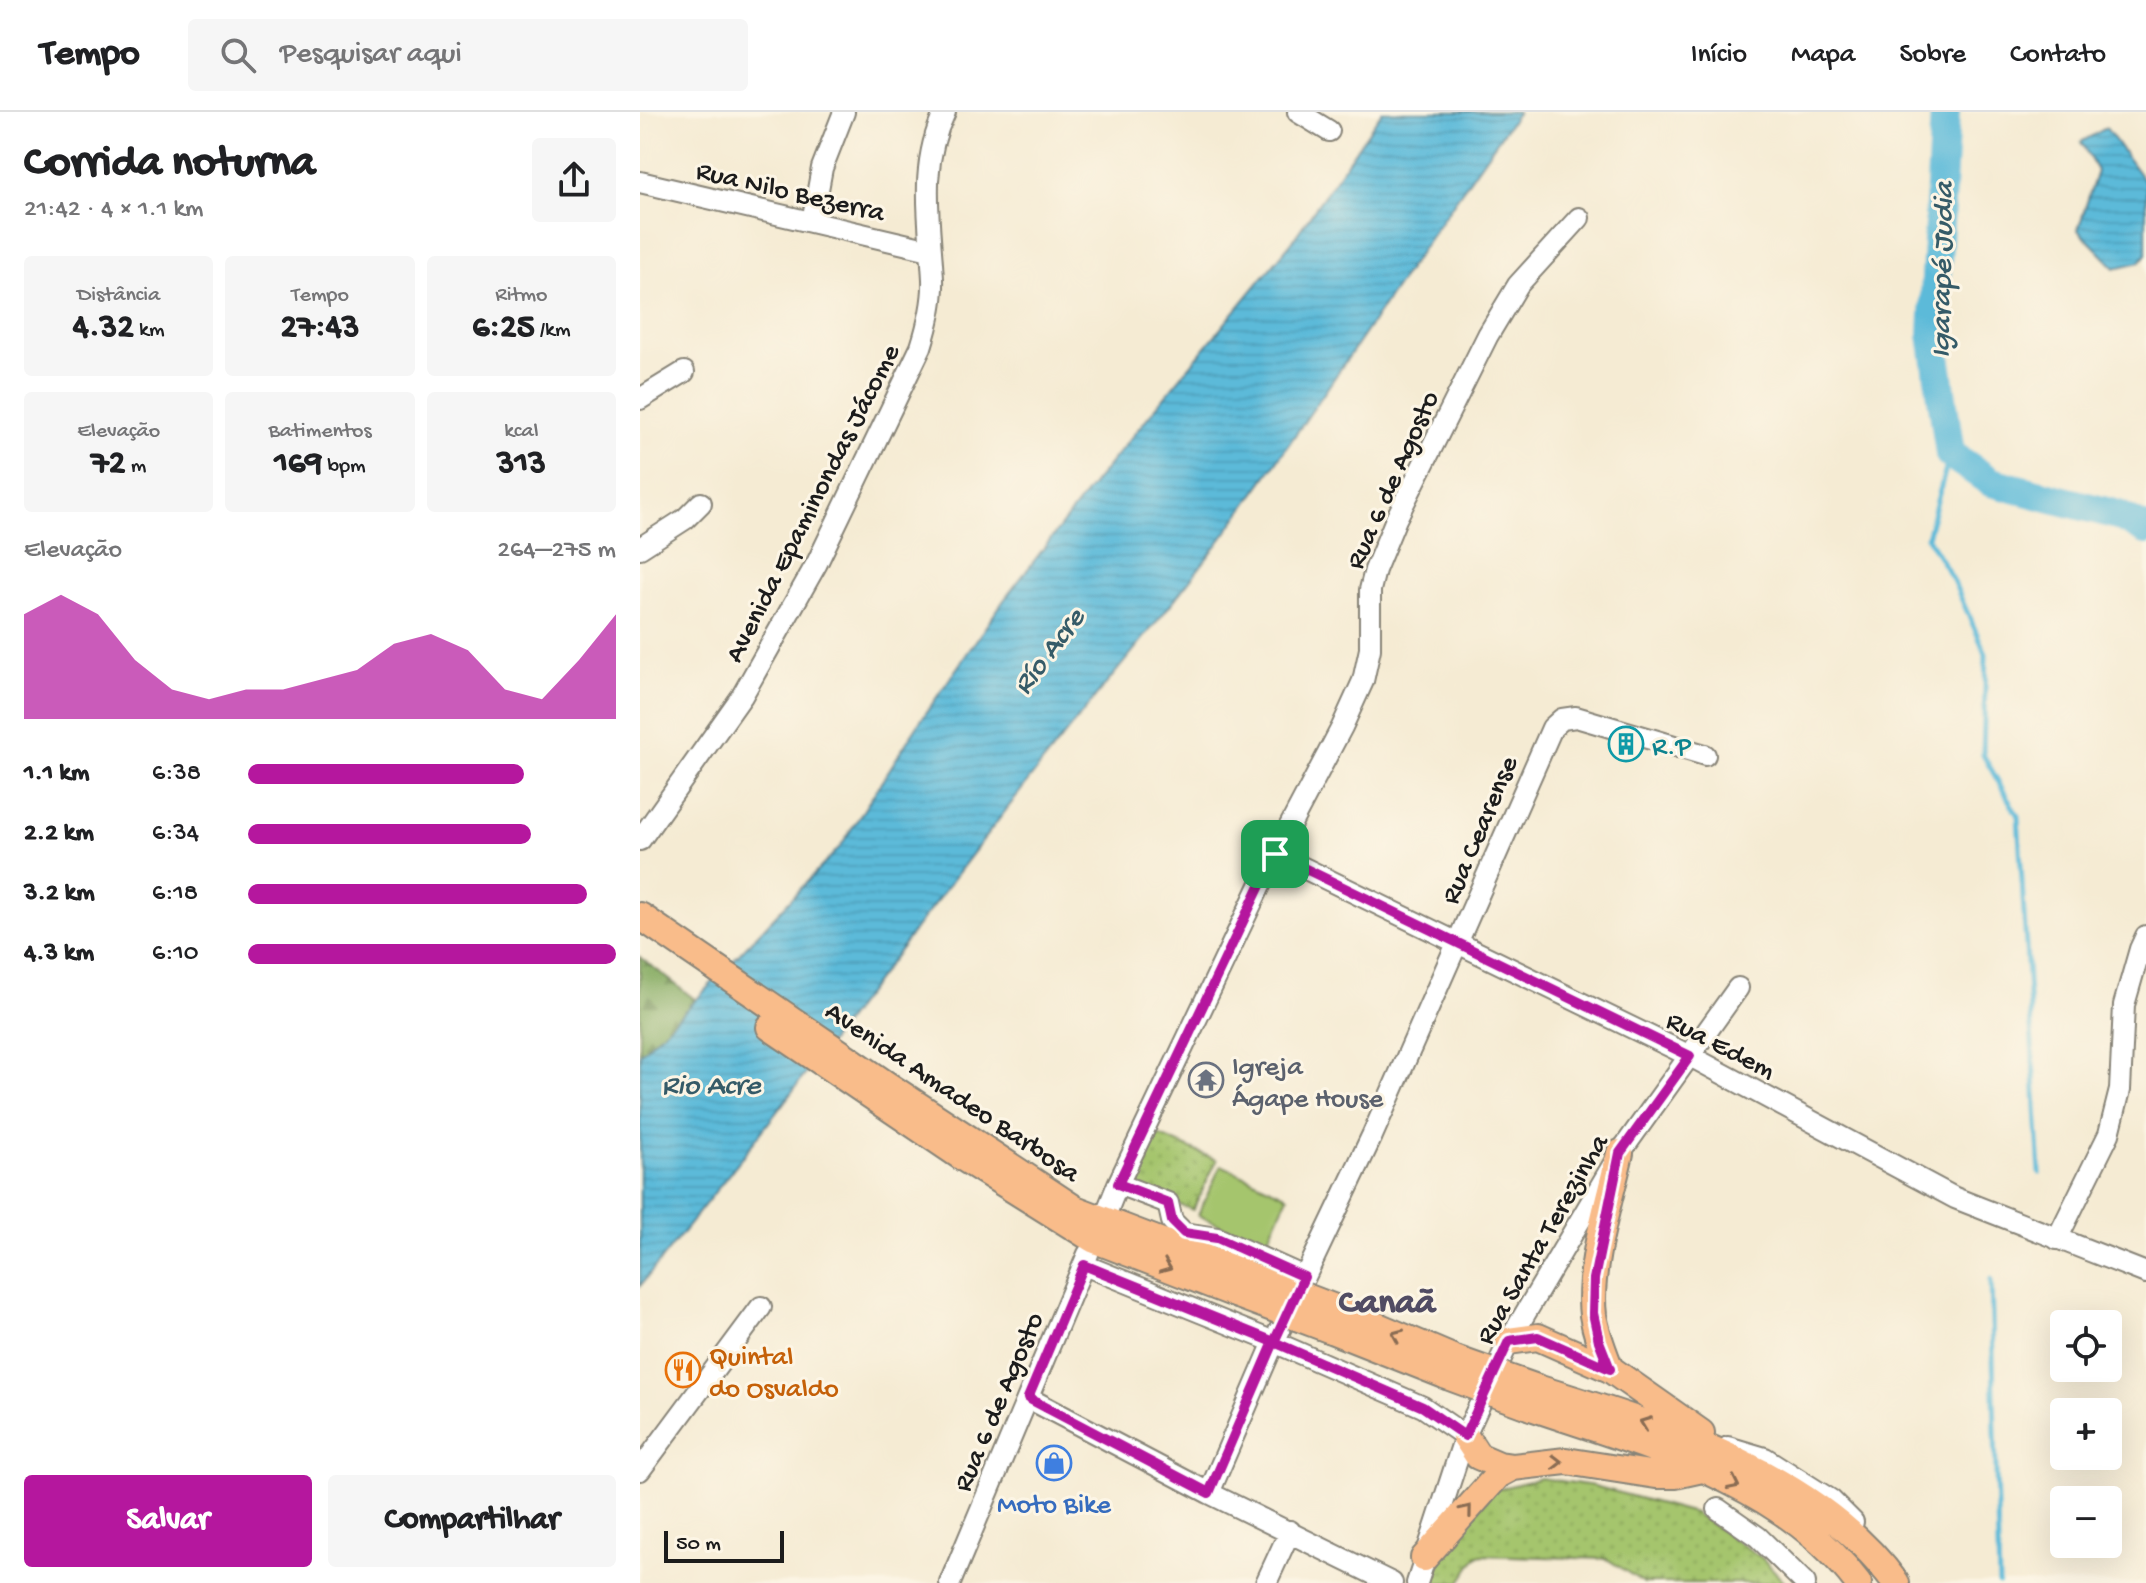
<!DOCTYPE html>
<html lang="pt">
<head>
<meta charset="utf-8">
<style>
	body { margin:0; font-family:"Gochi Hand",sans-serif; background:#f6f6f6; color:#202124; height:100vh; display:flex; flex-direction:column; font-size:30px; white-space:nowrap }
	* { box-sizing:border-box; margin:0 }
	p { font-size:26px; color:#757577 }
	.icon { flex:none; width:44px; height:44px; fill:none; stroke:currentColor; stroke-width:2; stroke-linecap:round; stroke-linejoin:round }
	.map { position:relative; flex:1; overflow:hidden }
	.panel { display:flex; flex-direction:column; background:#fff; width:640px }
	.panel>* { flex:none }
	.buttons { position:absolute; left:1410px; top:1198px; display:grid; gap:16px }
	.buttons a { display:grid; place-items:center; width:72px; height:72px; border-radius:8px; background:#fff; box-shadow:0 8px 32px #0002; font-size:40px }
	.scale { position:absolute; left:24px; bottom:20px; width:120px; box-sizing:border-box; padding-left:8px; border:4px solid #1c1c1c; border-top:0; font-size:22px; line-height:28px; white-space:nowrap; color:#1c1c1c; -webkit-text-stroke:6px #fcf5e5; paint-order:stroke }
	.pin { position:absolute; display:grid; place-items:center; width:68px; height:68px; color:#fff; margin:-34px; border-radius:16px; box-shadow:0 4px 12px #0006 }
	.round { display:grid; place-items:center; flex:none; width:84px; height:84px; border-radius:8px; background:#f6f6f6 }
	.headline { display:flex; align-items:center; justify-content:space-between; height:136px; padding:0 24px }
	h1 { font-size:44px; font-weight:800; line-height:60px }
	.stats { display:grid; grid-template-columns:repeat(3,1fr); gap:12px; height:136px; padding:8px 24px }
	.stats div { display:grid; align-content:center; border-radius:8px; background:#f6f6f6; text-align:center }
	.stats b { font-size:34px; font-weight:800 }
	.stats small { font-size:22px; font-weight:400 }
	.stats p { font-size:22px }
	.chart { height:224px; padding:16px 24px }
	.chart p { display:flex; justify-content:space-between }
	.chart svg { width:100%; height:144px; margin-top:8px; fill:#b5179e; opacity:.7 }
	.button { display:flex; gap:16px; margin-top:auto; padding:16px 24px }
	.button a { flex:1; height:92px; border-radius:8px; background:#b5179e; color:#fff; font-size:32px; font-weight:800; line-height:92px; text-align:center }
	.button a+a { background:#f6f6f6; color:#202124 }
	ul { padding:0 24px; list-style:none; font-size:26px }
	li { display:grid; grid-template-columns:128px 96px 1fr; align-items:center; height:60px }
	li i { height:20px; border-radius:10px; background:#b5179e }
	header { display:flex; align-items:center; gap:48px; box-sizing:border-box; height:112px; padding:0 40px; background:#fff; border-bottom:2px solid #e0e0e0 }
	header strong { font-size:38px }
	nav { display:flex; gap:44px; margin-inline-start:auto; font-size:28px }
	.search { width:560px; height:72px; background:#f6f6f6; display:flex; align-items:center; gap:20px; box-sizing:border-box; padding:0 28px; border-radius:8px; color:#757577; font-size:30px }
	main { display:flex; flex:1; min-height:0 }
	.map>svg:first-child { display:block }
	.grass { fill:#a5c56d; stroke:#607044; stroke-width:2 }
	.forest { fill:url(#forest-firs); stroke:#50633e; stroke-width:2 }
	.park { fill:url(#park-dots); stroke:#607044; stroke-width:2 }
	.water { fill:url(#water-rules); stroke:#3c6b7a; stroke-width:2 }
	.lines { fill:none; stroke-linecap:round; stroke-linejoin:round }
	.stream { stroke:#5bbad9; stroke-width:5 }
	.river { stroke:#5bbad9; stroke-width:30 }
	.minor-casing { stroke:#888478; stroke-width:24 }
	.major-casing { stroke:#888478; stroke-width:30 }
	.minor { stroke:#fff; stroke-width:20 }
	.major { stroke:#f9bc8a; stroke-width:26 }
	.major-bridge-casing { stroke:#888478; stroke-width:30; stroke-linecap:butt }
	.major-bridge { stroke:#f9bc8a; stroke-width:26 }
	.oneway { stroke:#8a6c53 }
	.route-casing { stroke:#fff; stroke-width:16 }
	.route { stroke:#b5179e; stroke-width:10 }
	.labels { text-anchor:middle; stroke-width:6; stroke-linejoin:round; paint-order:stroke }
	.street-label { font-size:28px; fill:#1c1c1c; stroke:#fcf5e5 }
	.culture-label { font-size:28px; fill:#0d838f; stroke:#fcf5e5; text-anchor:start }
	.worship-label { font-size:28px; fill:#5b616d; stroke:#fcf5e5; text-anchor:start }
	.food-label { font-size:28px; fill:#c56008; stroke:#fcf5e5; text-anchor:start }
	.shop-label { font-size:28px; fill:#366cbe; stroke:#fcf5e5 }
	.water-label { font-size:30px; font-style:italic; fill:#355b68; stroke:#fcf5e5 }
	.district-label { font-size:36px; font-weight:bold; fill:#514c63; stroke:#fcf5e5 }
</style>
</head>
<body>
<header>
<strong>Tempo</strong>
<div class="search"><svg class="icon" aria-label="search" viewBox="0 0 24 24"><circle cx="10" cy="10" r="6"/><path d="M15 15l6 6"/></svg>Pesquisar aqui</div>
<nav><a>Início</a><a>Mapa</a><a>Sobre</a><a>Contato</a></nav>
</header>
<main>
<section class="panel">
<div class="headline"><div><h1>Corrida noturna</h1><p>21:42 · 4 × 1.1 km</p></div><a class="round"><svg class="icon" aria-label="share" viewBox="0 0 24 24"><path d="M12 15V3M7 8l5-5 5 5M5 13v7h14v-7"/></svg></a></div>
<div class="stats">
<div><p>Distância</p><b>4.32<small> km</small></b></div>
<div><p>Tempo</p><b>27:43</b></div>
<div><p>Ritmo</p><b>6:25<small> /km</small></b></div>
</div>
<div class="stats">
<div><p>Elevação</p><b>72<small> m</small></b></div>
<div><p>Batimentos</p><b>169<small> bpm</small></b></div>
<div><p>kcal</p><b>313</b></div>
</div>
<div class="chart"><p><span>Elevação</span>264–275 m</p>
<svg viewBox="0 0 160 44" preserveAspectRatio="none"><path d="M0 44V12L10 6L20 12L30 26L40 35L50 38L60 35L70 35L80 32L90 29L100 21L110 18L120 23L130 35L140 38L150 26L160 12V44z"/></svg>
</div>
<ul>
<li><b>1.1 km</b>6:38<i style="width:75%"></i></li>
<li><b>2.2 km</b>6:34<i style="width:77%"></i></li>
<li><b>3.2 km</b>6:18<i style="width:92%"></i></li>
<li><b>4.3 km</b>6:10<i style="width:100%"></i></li>
</ul>
<div class="button"><a>Salvar</a><a>Compartilhar</a></div>
</section>
<div class="map">
<svg width="1506" height="1471" viewBox="0 0 1506 1471">
	<defs>
		<pattern id="forest-firs" width="22" height="20" patternUnits="userSpaceOnUse" patternTransform="scale(2)"><rect width="22" height="20" fill="#84aa60"/><path d="M5 1l3.5 6h-7zM16 11l3.5 6h-7z" fill="#6b8a4e"/></pattern>
		<pattern id="park-dots" width="8" height="8" patternUnits="userSpaceOnUse" patternTransform="scale(2)"><rect width="8" height="8" fill="#a5c56d"/><path d="M2 2h.1M6 6h.1" fill="none" stroke="#8da95e" stroke-width="1.8" stroke-linecap="round"/></pattern>
		<pattern id="water-rules" width="6" height="5" patternUnits="userSpaceOnUse" patternTransform="scale(2)"><rect width="6" height="5" fill="#5bbad9"/><path d="M0 2.5h6" fill="none" stroke="#4f9fba"/></pattern>
	</defs>
	<rect width="100%" height="100%" fill="#fcf5e5"/>
	<filter id="ink" filterUnits="userSpaceOnUse"><feTurbulence type="fractalNoise" baseFrequency=".0125" numOctaves="2"/><feDisplacementMap in="SourceGraphic" scale="16" xChannelSelector="R" yChannelSelector="G"/><feConvolveMatrix kernelMatrix="1 2 1 2 8 2 1 2 1" color-interpolation-filters="sRGB"/></filter>
	<filter id="wash" filterUnits="userSpaceOnUse"><feTurbulence type="fractalNoise" baseFrequency=".006" numOctaves="4" result="noise"/><feDisplacementMap in="SourceGraphic" scale="32" xChannelSelector="R" yChannelSelector="G"/><feGaussianBlur stdDeviation="1.8" result="paint"/><feColorMatrix in="noise" values="0 0 0 0 0 0 0 0 0 0 0 0 0 0 0 0 0 1.4 0 .05"/><feComposite in="paint" operator="in"/></filter>
	<g filter="url(#wash)">
		<rect width="100%" height="100%" fill="#f5ebd3"/>
		<path class="grass" d="M 581,1053 L 648,1084 L 625,1134 L 558,1103 Z"/>
		<path class="forest" d="M 0,845 L 56,888 L 0,942 Z"/>
		<path class="park" d="M 518,1023 L 577,1048 L 553,1098 L 493,1075 Z
			M 901,1366 L 954,1374 L 1054,1401 L 1122,1446 L 1146,1471 L 1004,1471 L 967,1447 L 838,1443 L 819,1471 L 788,1471 L 818,1422 L 854,1378 Z"/>
		<path class="water" d="M 742,0 L 878,0 C 778,137 688,281 588,418 C 529,499 462,575 400,654 C 265,827 138,1004 0,1174 L 0,942 L 56,888 L 200,735 L 279,611 L 364,488 L 457,367 L 651,131 Z
			M 1466,16 L 1506,71 L 1506,142 L 1500,150 L 1475,156 L 1438,118 L 1457,59 L 1441,30 Z"/>
		<g class="lines">
			<path class="stream" d="M 1310,342 L 1287,425 L 1312,466 L 1346,542 L 1343,643 L 1378,704 L 1400,1061
				M 1351,1167 L 1359,1471"/>
			<path class="river" d="M 1305,0 L 1293,222 L 1310,342 L 1351,370 L 1478,403 L 1506,418"/>
		</g>
	</g>
	<g filter="url(#ink)">
		<g class="lines">
			<g class="minor-casing">
				<path id="minor" d="M 658,0 L 689,19
					M 0,70 L 290,138
					M 172,110 L 182,56 L 204,0
					M 0,287 L 44,260
					M 0,436 L 45,407 L 61,391
					M 0,728 L 102,584 L 177,451 L 281,235 C 288,213 294,190 293,167 C 290,110 278,54 305,0
					M 635,742 L 1050,944 L 1315,1086 L 1506,1161
					M 478,1072 L 528,1091 L 532,1109 L 544,1121 L 577,1126 L 664,1165
					M 463,1109 L 478,1072 L 635,742 L 702,615 L 723,569 L 730,537 L 730,478 L 735,458 L 756,407 L 848,223 L 878,173 L 939,106
					M 1417,1127 L 1469,1022 L 1480,978 L 1484,893 L 1500,837 L 1506,824
					M 444,1153 L 634,1230 L 783,1295 L 825,1324
					M 388,1286 L 569,1381 L 752,1471
					M 1088,1335 L 1125,1346 L 1191,1388 L 1213,1410
					M 0,1358 L 121,1195
					M 569,1381 L 634,1230 L 732,1024 L 912,616 L 922,607 L 936,605 L 1065,643
					M 1078,1397 L 1118,1425 L 1165,1471
					M 310,1471 L 448,1142
					M 626,1471 L 650,1419
					M 777,1471 L 825,1324 L 869,1229 L 980,1041 L 1098,876"/>
			</g>
			<g class="major-casing">
				<path id="major" d="M 0,804 L 244,971 L 435,1097 L 606,1162
					M 130,915 L 325,1047 L 453,1127 L 598,1183
					M 700,1198 L 815,1247
					M 691,1218 L 807,1264
					M 869,1229 L 898,1225 L 970,1257 L 1061,1321
					M 970,1257 C 963,1239 956,1222 953,1203 C 947,1157 970,1087 980,1041
					M 897,1276 C 1022,1315 1175,1360 1256,1471
					M 891,1295 C 1006,1334 1142,1369 1218,1471
					M 825,1324 L 838,1344 L 859,1353 L 873,1355 L 926,1349 L 1016,1363 L 1035,1363 L 1062,1357
					M 784,1446 L 858,1363 L 873,1355"/>
			</g>
			<use href="#minor" class="minor"/>
			<use href="#major" class="major"/>
			<g class="major-bridge-casing">
				<path id="major-bridge" d="M 606,1162 L 700,1198
					M 598,1183 L 691,1218
					M 815,1247 L 897,1276
					M 807,1264 L 891,1295"/>
			</g>
			<use href="#major-bridge" class="major-bridge"/>
		</g>
		<defs><path id="oneway-chevron" d="M-2-3.5L2.5 0L-2 3.5" fill="none" stroke-width="1.6" stroke-linecap="round" stroke-linejoin="round" transform="scale(2)"/></defs>
		<g class="oneway">
			<use href="#oneway-chevron" transform="translate(526 1155) rotate(22)"/>
			<use href="#oneway-chevron" transform="translate(757 1223) rotate(-157)"/>
			<use href="#oneway-chevron" transform="translate(1005 1311) rotate(-159)"/>
			<use href="#oneway-chevron" transform="translate(917 1350) rotate(-1)"/>
			<use href="#oneway-chevron" transform="translate(1094 1372) rotate(26)"/>
			<use href="#oneway-chevron" transform="translate(827 1398) rotate(-51)"/>
		</g>
	</g>
	<g class="lines" filter="url(#ink)">
		<g class="route-casing">
			<path id="route" d="M 635,742 L 478,1072 L 528,1091 L 532,1109 L 544,1121 L 577,1126 L 664,1165 L 634,1230 L 444,1153 L 388,1286 L 569,1381 L 634,1230 L 783,1295 L 825,1324 L 869,1229 L 898,1225 L 970,1257 L 959,1229 L 953,1201 L 954,1167 L 980,1041 L 1050,944 L 635,742"/>
		</g>
		<use href="#route" class="route"/>
	</g>
	<defs>
		<g id="building-ring" transform="scale(1.8)"><circle r="9.5" fill="#fcf5e5" stroke="#0f9aa8" stroke-width="1.5"/><path d="M-4-6H4V6H1V3H-1V6H-4ZM-2.5-4.3h1.7v1.8h-1.7ZM.8-4.3h1.7v1.8H.8ZM-2.5-1h1.7V.8h-1.7ZM.8-1h1.7V.8H.8Z" fill="#0f9aa8"/></g>
		<g id="temple-ring" transform="scale(1.8)"><circle r="9.5" fill="#fcf5e5" stroke="#6b7280" stroke-width="1.5"/><path d="M0-6L5-2H3V0L6.5 2.5H4V6H1.5V3h-3V6H-4V2.5H-6.5L-3 0V-2H-5Z" fill="#6b7280"/></g>
		<g id="restaurant-ring" transform="scale(1.8)"><circle r="9.5" fill="#fcf5e5" stroke="#e8710a" stroke-width="1.5"/><path d="M-5-6h1v4h1v-4h1v4h1v-4h1v5L-1.5 .5V6h-2V.5L-5-1ZM5-6V6H3V1.5H1.5Q1.5-4 5-6Z" fill="#e8710a"/></g>
		<g id="shop-ring" transform="scale(1.8)"><circle r="9.5" fill="#fcf5e5" stroke="#3f7fe0" stroke-width="1.5"/><path d="M-5-2.5h2.3a2.7 3.5 0 0 1 5.4 0H5L5.5 6h-11ZM-1.5-2.5h3a1.5 2.3 0 0 0-3 0Z" fill="#3f7fe0"/></g>
	</defs>
	<g fill-rule="evenodd">
		<use href="#building-ring" x="986" y="632"/>
		<use href="#temple-ring" x="566" y="968"/>
		<use href="#restaurant-ring" x="43" y="1258"/>
		<use href="#shop-ring" x="414" y="1351"/>
	</g>
	<g class="labels">
		<g class="street-label">
			<text transform="translate(151 77) rotate(13)" y="10">Rua Nilo Bezerra</text>
			<text transform="translate(750 367) rotate(-66)" y="10">Rua 6 de Agosto</text>
			<text transform="translate(170 390) rotate(-63)" y="10">Avenida Epaminondas Jácome</text>
			<text transform="translate(837 717) rotate(-67)" y="10">Rua Cearense</text>
			<text transform="translate(1082 931) rotate(27)" y="10">Rua Edem</text>
			<text transform="translate(314 978) rotate(34)" y="10">Avenida Amadeo Barbosa</text>
			<text transform="translate(900 1126) rotate(-60)" y="10">Rua Santa Terezinha</text>
			<text transform="translate(356 1289) rotate(-67)" y="10">Rua 6 de Agosto</text>
		</g>
		<g class="culture-label">
			<text x="1012" y="642">R.P</text>
		</g>
		<g class="worship-label">
			<text x="592" y="962">Igreja<tspan x="592" dy="32">Ágape House</tspan></text>
		</g>
		<g class="food-label">
			<text x="69" y="1252">Quintal<tspan x="69" dy="32">do Osvaldo</tspan></text>
		</g>
		<g class="shop-label">
			<text x="414" y="1400">Moto Bike</text>
		</g>
		<g class="water-label">
			<text transform="translate(1300 158) rotate(-89)" y="10">Igarapé Judia</text>
			<text transform="translate(407 538) rotate(-53)" y="10">Río Acre</text>
			<text x="71" y="981">Rio Acre</text>
		</g>
		<g class="district-label">
			<text x="747" y="1199">Canaã</text>
		</g>
	</g>
</svg>
<div class="buttons">
<a><svg class="icon" aria-label="locate" viewBox="0 0 24 24"><circle cx="12" cy="12" r="6"/><path d="M12 2v4M12 18v4M2 12h4M18 12h4"/></svg></a>
<a>+</a>
<a>−</a>
</div>
<div class="scale">50 m</div>
<div class="pin" style="left:635px;top:742px;background:#1e9e55"><svg class="icon" aria-label="arrive" viewBox="0 0 24 24"><path d="M6 21V4h12l-3 4 3 4H6"/></svg></div>
</div>
</main>
</body>
</html>
